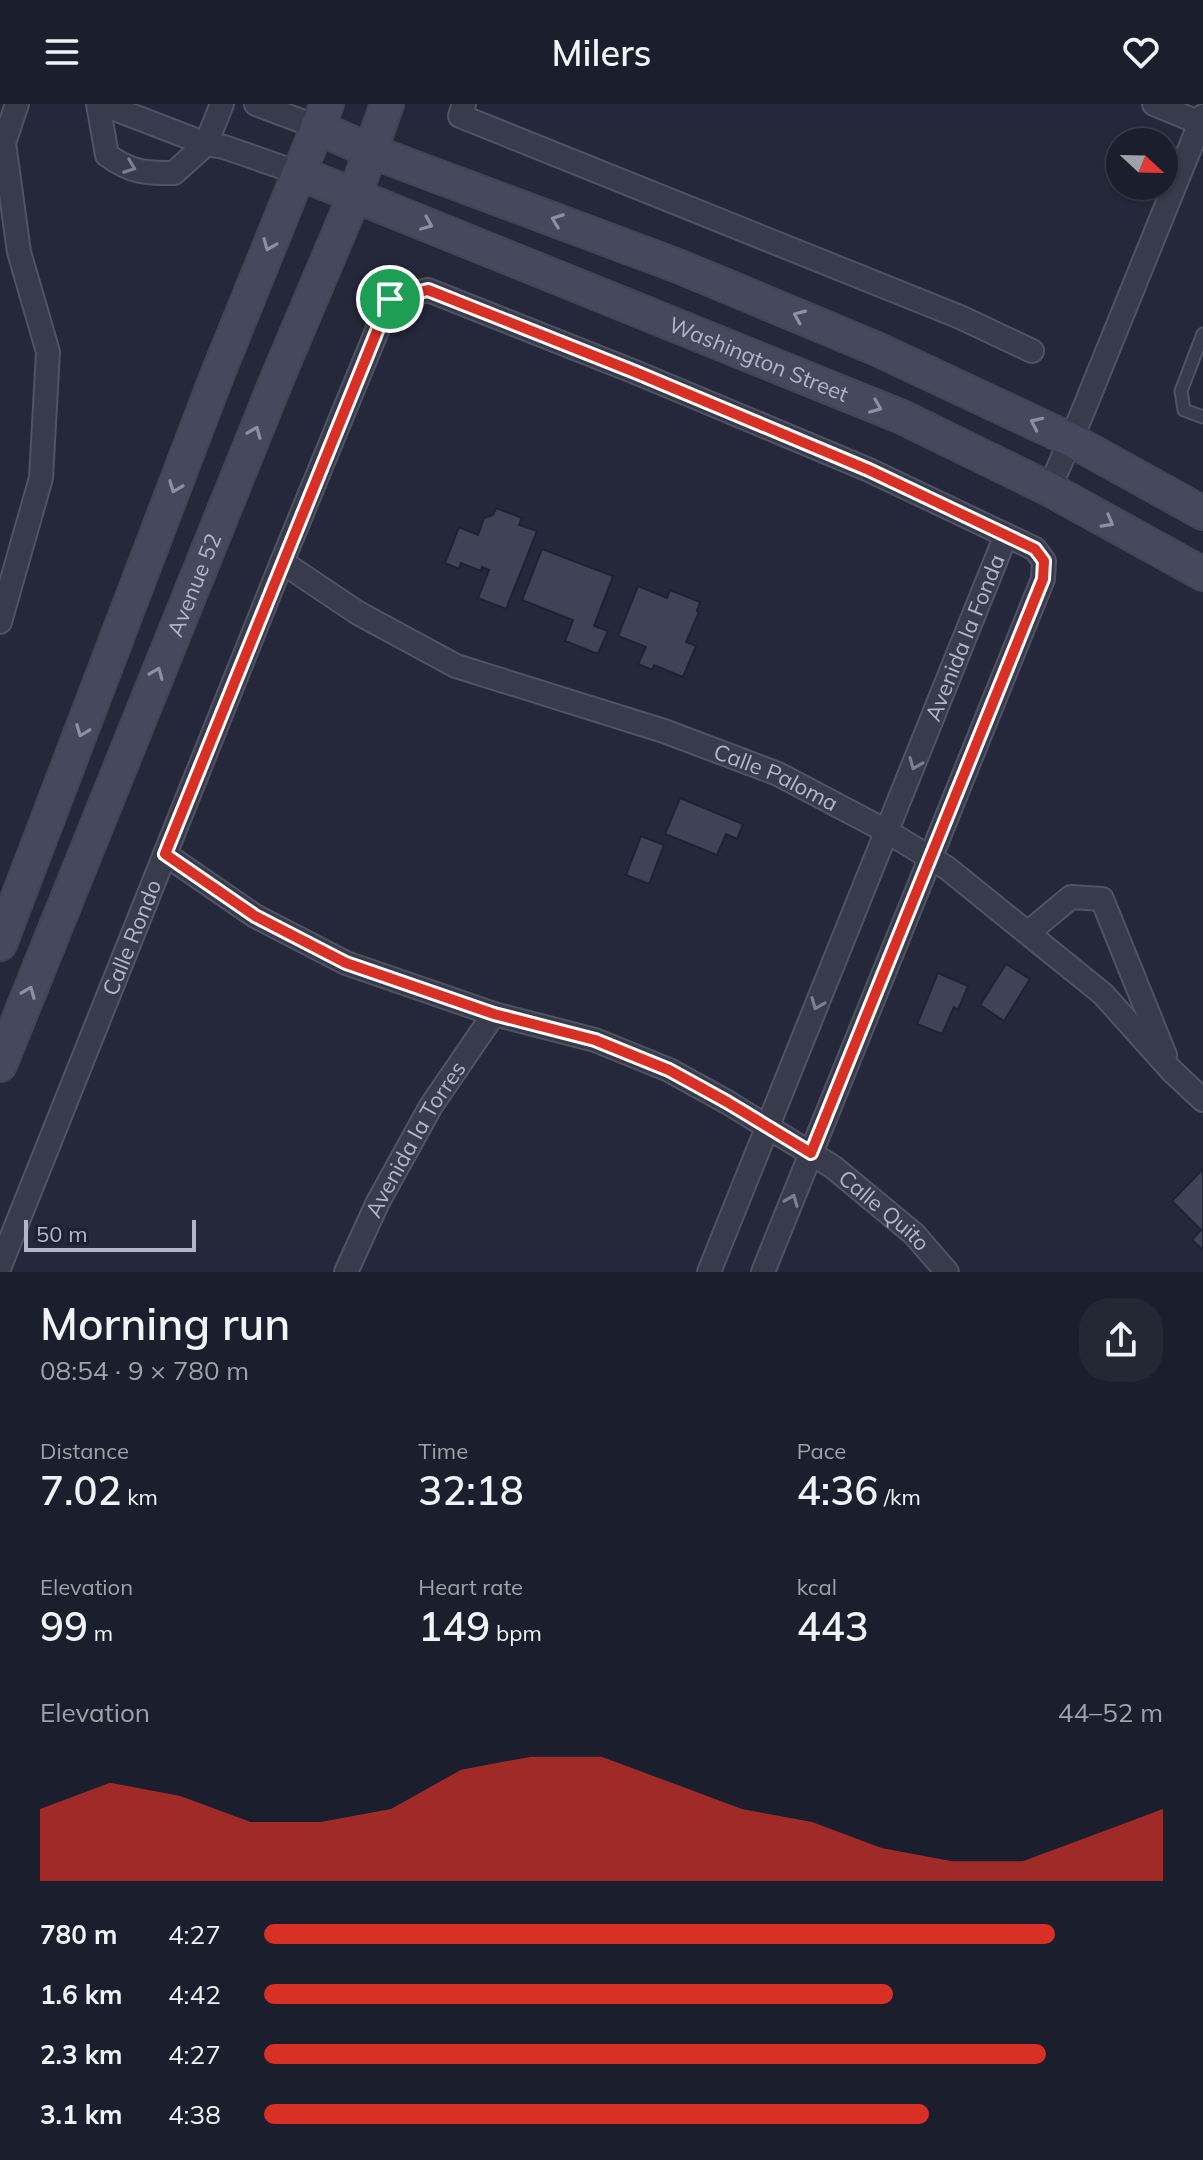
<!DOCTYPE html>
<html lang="en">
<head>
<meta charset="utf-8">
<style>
	body { margin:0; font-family:Mulish,sans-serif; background:#242734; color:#f1f3f6; height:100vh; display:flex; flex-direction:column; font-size:30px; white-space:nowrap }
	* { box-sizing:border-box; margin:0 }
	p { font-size:26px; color:#a0a2a9 }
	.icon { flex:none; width:44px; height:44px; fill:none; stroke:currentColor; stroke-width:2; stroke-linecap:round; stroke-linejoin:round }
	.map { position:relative; height:1168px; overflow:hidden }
	.details { display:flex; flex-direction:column; background:#1b1e2c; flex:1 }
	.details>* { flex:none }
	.needle { width:52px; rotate:112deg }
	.fabs { position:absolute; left:1106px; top:24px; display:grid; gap:16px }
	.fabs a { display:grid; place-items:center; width:72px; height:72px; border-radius:50%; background:#1b1e2c; box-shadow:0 2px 6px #0004,0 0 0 2px #393c48; font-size:40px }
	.scale { position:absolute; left:24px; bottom:20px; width:172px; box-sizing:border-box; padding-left:8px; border:4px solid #b3b6c6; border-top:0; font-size:22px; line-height:28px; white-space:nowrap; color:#b3b6c6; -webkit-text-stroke:6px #1d2030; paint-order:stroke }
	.pin { position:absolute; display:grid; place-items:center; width:68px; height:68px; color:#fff; margin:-34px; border:4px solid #fff; border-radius:50%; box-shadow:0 2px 8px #0007 }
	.round { display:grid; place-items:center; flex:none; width:84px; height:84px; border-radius:32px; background:#242734 }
	.overview { display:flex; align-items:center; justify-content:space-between; height:136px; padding:0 40px }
	h1 { font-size:44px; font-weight:600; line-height:60px }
	.figures { display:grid; grid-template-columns:repeat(3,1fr); gap:12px; height:136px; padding:8px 40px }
	.figures div { display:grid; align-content:center }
	.figures b { font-size:40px; font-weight:600 }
	.figures small { font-size:22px; font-weight:400 }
	.figures p { font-size:22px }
	.chart { height:224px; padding:16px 40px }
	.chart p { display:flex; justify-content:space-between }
	.chart svg { width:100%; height:144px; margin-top:8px; fill:#d93025; opacity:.7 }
	ul { padding:0 40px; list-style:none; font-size:26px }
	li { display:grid; grid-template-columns:128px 96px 1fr; align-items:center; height:60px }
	li i { height:20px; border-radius:10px; background:#d93025 }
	header { display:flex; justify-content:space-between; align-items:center; height:104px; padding:0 40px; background:#1b1e2c; font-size:36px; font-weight:600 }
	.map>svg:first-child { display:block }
	.building { fill:#3e4357; stroke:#1f2232; stroke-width:2 }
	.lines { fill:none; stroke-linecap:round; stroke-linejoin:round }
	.lane-casing { stroke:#505363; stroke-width:15 }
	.street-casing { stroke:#505363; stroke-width:26 }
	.secondary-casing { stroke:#414454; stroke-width:36 }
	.lane { stroke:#383b4b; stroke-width:11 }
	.street { stroke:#383b4b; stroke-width:22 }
	.secondary { stroke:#46495d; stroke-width:32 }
	.oneway { stroke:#7c7f8f }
	.oneway2 { stroke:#8d90a1 }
	.route-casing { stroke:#fff; stroke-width:16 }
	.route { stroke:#d93025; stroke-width:10 }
	.labels { text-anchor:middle; stroke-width:6; stroke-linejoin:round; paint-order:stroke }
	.street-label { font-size:22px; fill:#b3b6c6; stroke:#1d2030 }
</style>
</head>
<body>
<header><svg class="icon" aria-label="menu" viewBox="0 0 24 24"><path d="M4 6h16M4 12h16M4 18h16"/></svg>Milers<svg class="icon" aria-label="heart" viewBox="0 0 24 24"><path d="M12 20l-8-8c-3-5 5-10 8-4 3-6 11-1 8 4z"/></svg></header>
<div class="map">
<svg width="1203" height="1168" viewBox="0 0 1203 1168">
	<rect width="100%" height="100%" fill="#24283a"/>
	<path class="building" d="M 496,404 L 522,414 L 519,421 L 537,427 L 506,505 L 478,494 L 489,466 L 482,463 L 481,467 L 461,459 L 459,465 L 445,459 L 459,423 L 478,431 L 484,414 L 493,411 Z
		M 542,445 L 613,472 L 594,522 L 608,527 L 598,550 L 565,537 L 573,516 L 522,496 Z
		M 638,482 L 667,494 L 670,486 L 700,498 L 697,507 L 699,508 L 686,538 L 696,542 L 683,573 L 654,561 L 652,566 L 638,560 L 646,543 L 618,532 Z
		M 680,694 L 743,720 L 737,735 L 726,730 L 717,751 L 665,730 Z
		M 641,732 L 664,741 L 649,780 L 626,771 Z
		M 1006,860 L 1030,875 L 1004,917 L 980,901 Z
		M 938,869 L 968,882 L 958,906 L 954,903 L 942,930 L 917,920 Z
		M 1203,1065 L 1203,1146 L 1192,1136 L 1201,1126 L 1172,1097 Z"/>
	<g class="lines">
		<g class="lane-casing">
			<path id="lane" d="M 1203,230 L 1181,287 L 1184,306 L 1203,313"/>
		</g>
		<g class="street-casing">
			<g id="street">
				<path d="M 98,0 L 107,51 C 132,69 145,69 174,69 L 206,40 L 224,43 L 299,69"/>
				<path d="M 102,0 L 206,40 L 222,0"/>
				<path d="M 256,0 L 317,23"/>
				<path d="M 464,0 L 460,12 L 960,213 L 1032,247"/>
				<path d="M 1154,0 L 1200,19"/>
				<path d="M 1049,385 L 1081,312 L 1203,12"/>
				<path id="s1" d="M 282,458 L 358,509 L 456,562 L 664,627 L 778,670 L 888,728 L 947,764 L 1103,890 L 1172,967 L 1203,996"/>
				<path d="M 0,518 L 41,374 L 48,248 L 19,148 L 4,39 L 17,0"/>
				<path id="s2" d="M 165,750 L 255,812 L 346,859 L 494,910 L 595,936 L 669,966 L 727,998 L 833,1063 L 914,1130 L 947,1168"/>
				<path d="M 1029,828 L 1071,793 L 1102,795 L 1165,951"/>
				<path id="s3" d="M 0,1162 L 282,458 L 390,195 L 428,186 L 635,268 L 869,366 L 1035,445 L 1044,457 L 1043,475 L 763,1168"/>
				<path id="s4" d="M 346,1168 L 378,1098 L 431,1002 L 494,910"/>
				<path id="s5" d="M 709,1168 L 1006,431"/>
			</g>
		</g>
		<g class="secondary-casing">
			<g id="secondary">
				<path d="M 317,23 L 370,47 L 678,162 L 877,245 L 1071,336 L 1203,409"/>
				<path id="s6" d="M 299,69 L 902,313 L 1049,385 L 1203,470"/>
				<path d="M 0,840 L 216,274 L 327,0"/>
				<path id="s7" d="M 0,961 L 277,275 L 355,91 L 387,0"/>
			</g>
		</g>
		<use href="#lane" class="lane"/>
		<use href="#street" class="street"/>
		<use href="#secondary" class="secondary"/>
	</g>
	<defs><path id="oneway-chevron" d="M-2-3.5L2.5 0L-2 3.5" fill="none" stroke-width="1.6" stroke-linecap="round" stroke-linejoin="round" transform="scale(2)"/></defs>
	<g class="oneway">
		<use href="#oneway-chevron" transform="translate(130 63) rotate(21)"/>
		<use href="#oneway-chevron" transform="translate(915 660) rotate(112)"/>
		<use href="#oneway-chevron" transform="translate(817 900) rotate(112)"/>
		<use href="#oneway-chevron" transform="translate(792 1096) rotate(-68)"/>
	</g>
	<g class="oneway2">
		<use href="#oneway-chevron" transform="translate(557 116) rotate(-159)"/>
		<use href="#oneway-chevron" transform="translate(427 120) rotate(22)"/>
		<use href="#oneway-chevron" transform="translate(269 141) rotate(112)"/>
		<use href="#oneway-chevron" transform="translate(799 212) rotate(-157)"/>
		<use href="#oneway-chevron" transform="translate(876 303) rotate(22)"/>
		<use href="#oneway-chevron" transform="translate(1036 319) rotate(-155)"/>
		<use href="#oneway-chevron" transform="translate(255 328) rotate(-68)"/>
		<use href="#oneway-chevron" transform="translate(175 383) rotate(111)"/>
		<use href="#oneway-chevron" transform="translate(1108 418) rotate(29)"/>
		<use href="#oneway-chevron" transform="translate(157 569) rotate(-68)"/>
		<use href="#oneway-chevron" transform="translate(82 627) rotate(111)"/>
		<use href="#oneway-chevron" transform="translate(29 888) rotate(-68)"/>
	</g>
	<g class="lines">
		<g class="route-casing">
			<path id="route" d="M 428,186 L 635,268 L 869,366 L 1035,445 L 1044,457 L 1043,475 L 811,1049 L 727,998 L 669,966 L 595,936 L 494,910 L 346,859 L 255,812 L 165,750 L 390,195 Z"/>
		</g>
		<use href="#route" class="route"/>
	</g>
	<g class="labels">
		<g class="street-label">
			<text dy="8" stroke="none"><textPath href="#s6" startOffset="496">Washington Street</textPath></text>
			<text dy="8" stroke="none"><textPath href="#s7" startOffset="518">Avenue 52</textPath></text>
			<text dy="8" stroke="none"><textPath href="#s5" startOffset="684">Avenida la Fonda</textPath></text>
			<text dy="8" stroke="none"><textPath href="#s1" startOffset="542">Calle Paloma</textPath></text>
			<text dy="8" stroke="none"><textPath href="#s3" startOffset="354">Calle Rondo</textPath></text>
			<text dy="8" stroke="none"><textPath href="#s4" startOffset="150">Avenida la Torres</textPath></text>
			<text dy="8" stroke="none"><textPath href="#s2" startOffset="810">Calle Quito</textPath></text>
		</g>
	</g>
</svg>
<div class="fabs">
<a><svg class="needle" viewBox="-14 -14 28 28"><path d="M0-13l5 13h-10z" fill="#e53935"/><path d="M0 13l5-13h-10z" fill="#a0a2a9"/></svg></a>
</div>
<div class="scale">50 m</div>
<div class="pin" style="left:390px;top:195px;background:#1e9e55"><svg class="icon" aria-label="arrive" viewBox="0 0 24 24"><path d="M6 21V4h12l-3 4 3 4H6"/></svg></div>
</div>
<section class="details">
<div class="overview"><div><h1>Morning run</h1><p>08:54 · 9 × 780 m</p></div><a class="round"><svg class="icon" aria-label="share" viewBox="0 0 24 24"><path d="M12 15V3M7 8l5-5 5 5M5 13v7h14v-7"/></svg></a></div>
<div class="figures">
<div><p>Distance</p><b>7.02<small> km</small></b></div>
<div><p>Time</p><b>32:18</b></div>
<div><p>Pace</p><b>4:36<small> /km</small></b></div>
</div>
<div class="figures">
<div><p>Elevation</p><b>99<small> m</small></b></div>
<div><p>Heart rate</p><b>149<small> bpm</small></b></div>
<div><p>kcal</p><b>443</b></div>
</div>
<div class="chart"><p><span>Elevation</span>44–52 m</p>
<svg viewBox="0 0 160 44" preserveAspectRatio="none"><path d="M0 44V22L10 14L20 18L30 26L40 26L50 22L60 10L70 6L80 6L90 14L100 22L110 26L120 34L130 38L140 38L150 30L160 22V44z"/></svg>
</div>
<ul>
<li><b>780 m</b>4:27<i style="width:88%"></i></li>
<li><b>1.6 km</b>4:42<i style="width:70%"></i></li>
<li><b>2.3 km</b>4:27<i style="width:87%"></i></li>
<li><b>3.1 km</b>4:38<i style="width:74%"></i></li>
</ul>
</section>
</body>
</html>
